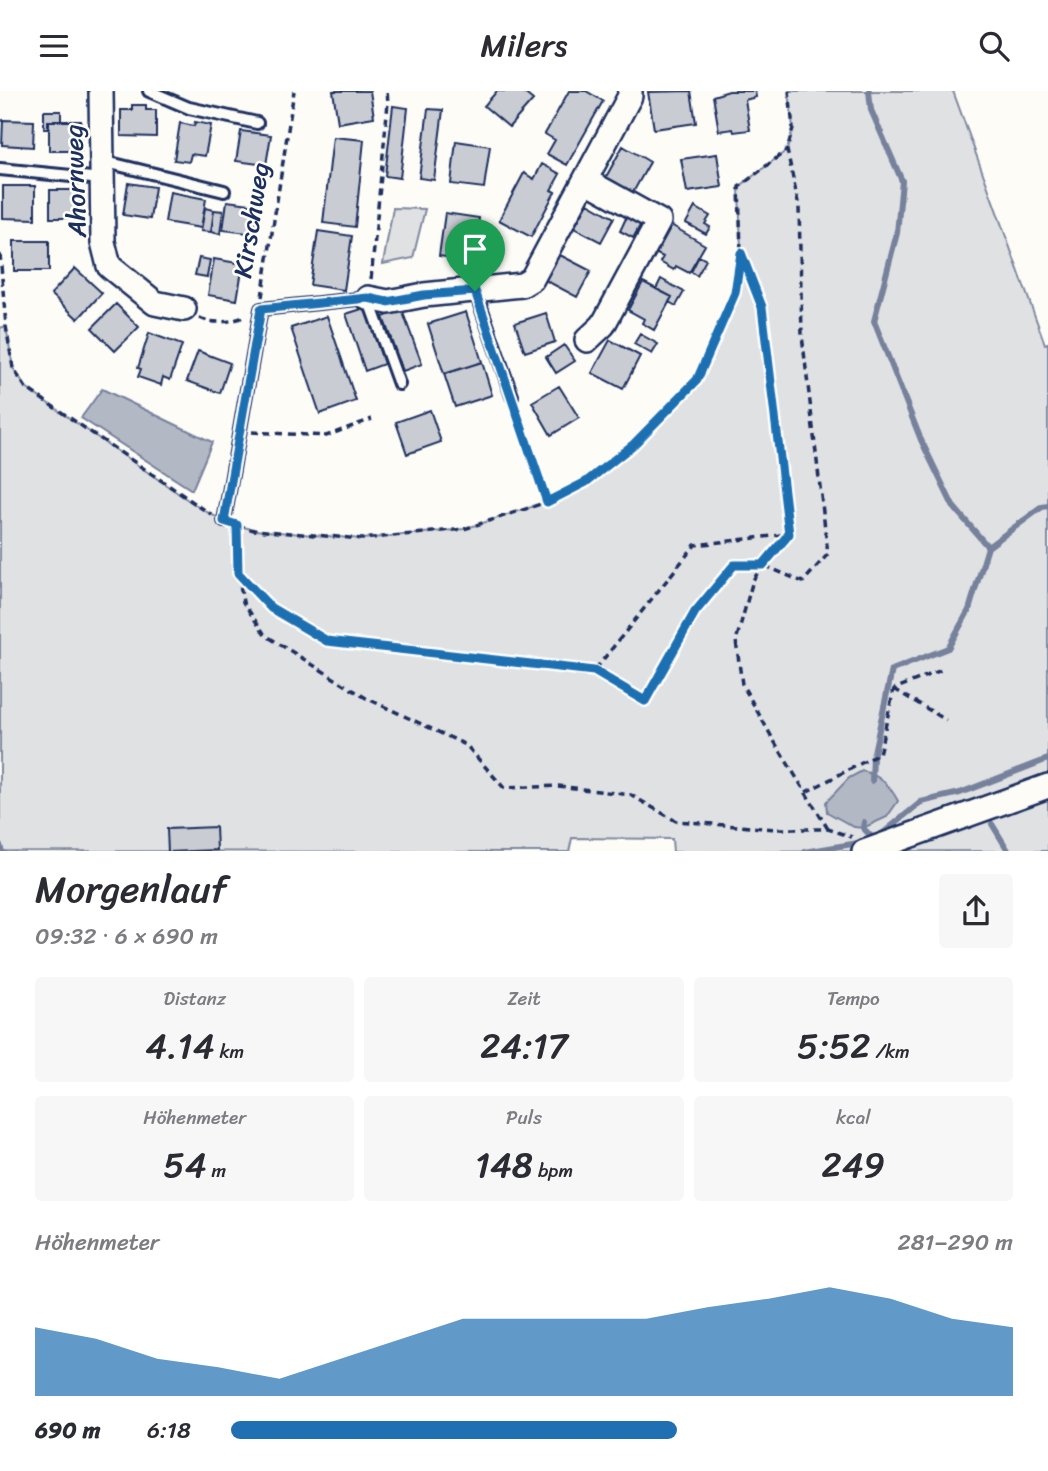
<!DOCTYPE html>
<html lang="de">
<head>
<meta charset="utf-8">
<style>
	body { margin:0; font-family:Sriracha,sans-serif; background:#f7f7f7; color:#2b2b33; height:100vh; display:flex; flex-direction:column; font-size:26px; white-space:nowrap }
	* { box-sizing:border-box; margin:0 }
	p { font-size:23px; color:#7c7c81 }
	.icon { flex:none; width:38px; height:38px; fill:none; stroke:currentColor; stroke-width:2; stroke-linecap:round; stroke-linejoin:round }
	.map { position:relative; height:760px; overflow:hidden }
	.drawer { display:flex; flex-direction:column; background:#fff; flex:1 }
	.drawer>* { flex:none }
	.pin { position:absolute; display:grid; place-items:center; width:60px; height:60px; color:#fff; margin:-72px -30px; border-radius:50% 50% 50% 0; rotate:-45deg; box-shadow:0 0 7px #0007 }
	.pin .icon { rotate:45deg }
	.round { display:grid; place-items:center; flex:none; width:74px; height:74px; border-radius:7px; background:#f7f7f7 }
	.headline { display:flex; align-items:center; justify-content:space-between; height:119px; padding:0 35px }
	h1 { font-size:38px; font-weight:600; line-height:52px }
	.metrics { display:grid; grid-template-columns:repeat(3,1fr); gap:10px; height:119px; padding:7px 35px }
	.metrics div { display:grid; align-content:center; border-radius:7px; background:#f7f7f7; text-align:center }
	.metrics b { font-size:35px; font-weight:600 }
	.metrics small { font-size:19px; font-weight:400 }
	.metrics p { font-size:19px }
	.chart { height:196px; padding:14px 35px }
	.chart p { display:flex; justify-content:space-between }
	.chart svg { width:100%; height:126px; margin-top:7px; fill:#1f6fb2; opacity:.7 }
	ul { padding:0 35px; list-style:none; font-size:23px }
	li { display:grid; grid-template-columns:112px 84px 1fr; align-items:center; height:52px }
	li i { height:18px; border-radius:9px; background:#1f6fb2 }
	header { display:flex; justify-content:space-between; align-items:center; height:91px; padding:0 35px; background:#fff; font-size:32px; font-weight:600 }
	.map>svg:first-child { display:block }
	.green { fill:#e0e1e3; stroke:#7e88a0; stroke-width:2 }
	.water { fill:#b3b8c5; stroke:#76819c; stroke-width:2 }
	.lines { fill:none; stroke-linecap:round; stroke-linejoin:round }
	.stream { stroke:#76819c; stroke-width:6 }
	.building { fill:#c9ccd3; stroke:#1b2f5e; stroke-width:2 }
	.lane-casing { stroke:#1b2f5e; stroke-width:16 }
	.street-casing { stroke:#1b2f5e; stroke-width:28 }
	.path { stroke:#1b2f5e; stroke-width:3.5; stroke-dasharray:7 5; stroke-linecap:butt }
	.lane { stroke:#fdfcf7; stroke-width:10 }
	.street { stroke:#fdfcf7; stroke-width:23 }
	.route-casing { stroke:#fff; stroke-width:14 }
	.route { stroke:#1f6fb2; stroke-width:9 }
	.labels { text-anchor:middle; stroke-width:5; stroke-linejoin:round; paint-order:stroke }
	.street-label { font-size:26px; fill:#1b2f5e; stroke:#fdfcf7 }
</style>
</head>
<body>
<header><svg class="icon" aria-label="menu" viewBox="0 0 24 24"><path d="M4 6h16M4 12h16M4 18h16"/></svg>Milers<svg class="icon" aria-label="search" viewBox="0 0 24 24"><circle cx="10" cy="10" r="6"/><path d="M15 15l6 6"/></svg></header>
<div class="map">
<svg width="1048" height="761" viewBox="0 0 1048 761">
	<rect width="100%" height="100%" fill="#fdfcf7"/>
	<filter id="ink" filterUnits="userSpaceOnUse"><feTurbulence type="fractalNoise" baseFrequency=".0143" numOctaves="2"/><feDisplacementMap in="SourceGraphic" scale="14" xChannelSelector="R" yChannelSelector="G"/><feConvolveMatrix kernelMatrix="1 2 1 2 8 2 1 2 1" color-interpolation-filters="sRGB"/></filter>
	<g filter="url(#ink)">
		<path class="green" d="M 789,0 L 953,0 L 1045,253 L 1048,252 L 1048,760 L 673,761 L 672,748 L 572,747 L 569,761 L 0,760 L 0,237 L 6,235 L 13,277 L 26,297 L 201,418 L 224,430 L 254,439 L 362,448 L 464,438 L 547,411 L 586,391 L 634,353 L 697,289 L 735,202 L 741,162 L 739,96 L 787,59 L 793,37 Z
			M 393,117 L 425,118 L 413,167 L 383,173 Z"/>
		<path class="water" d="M 102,298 L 212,351 L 192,399 L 81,327 Z
			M 862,680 C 880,684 890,695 898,710 L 887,726 L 863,737 L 854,736 L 827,721 L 826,711 L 849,687 Z"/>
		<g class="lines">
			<path class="stream" d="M 869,0 L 871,19 L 902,90 L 897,142 L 874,230 L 921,349 L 953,415 L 988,456
				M 872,690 L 873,666 L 892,579 L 948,557 L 969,519 L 988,456 L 1042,416 L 1048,415
				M 864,731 L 863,737 L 875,749
				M 992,733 L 1009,761
				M 877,747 L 921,711 L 960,702 L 1048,668
				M 0,754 L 2,761
				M 805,761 L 864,751"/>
		</g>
		<path class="building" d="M 333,0 L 370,0 L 374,26 L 338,32 Z
			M 497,0 L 522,0 L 533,9 L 509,36 L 484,15 Z
			M 569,0 L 586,0 L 603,10 L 567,74 L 547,63 L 555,49 L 545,43 Z
			M 691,0 L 696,32 L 654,38 L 648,1 Z
			M 729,0 L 755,0 L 756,6 L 745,9 L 750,39 L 734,41 L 733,38 L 719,40 L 713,5 Z
			M 132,14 L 146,14 L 146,19 L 156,19 L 156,46 L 121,45 L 121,19 L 132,19 Z
			M 393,15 L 408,17 L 400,87 L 385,85 Z
			M 428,18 L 443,19 L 434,89 L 419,87 Z
			M 44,20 L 61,20 L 61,30 L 48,30 L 48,38 L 44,38 Z
			M 3,29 L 34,30 L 33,56 L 2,54 Z
			M 49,30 L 81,30 L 81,60 L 49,60 Z
			M 195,31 L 211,34 L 205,65 L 191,63 L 189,71 L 174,69 L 180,32 L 194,35 Z
			M 241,40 L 271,44 L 266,74 L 236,70 Z
			M 333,46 L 364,49 L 355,136 L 323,132 Z
			M 456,50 L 490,55 L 484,97 L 451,93 Z
			M 623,55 L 650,71 L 631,105 L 616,97 L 618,93 L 606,86 Z
			M 717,63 L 722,96 L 687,101 L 681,68 Z
			M 542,73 L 560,83 L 551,99 L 555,101 L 531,146 L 499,129 L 524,82 L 534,88 Z
			M 128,92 L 155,96 L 150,128 L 123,124 Z
			M 3,95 L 35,95 L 35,128 L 3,127 Z
			M 50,99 L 80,99 L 80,127 L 50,127 Z
			M 170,101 L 206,108 L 201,137 L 165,131 Z
			M 227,110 L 259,114 L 255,143 L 223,139 Z
			M 588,112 L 614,127 L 601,151 L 574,137 Z
			M 695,116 L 710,125 L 705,133 L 710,136 L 706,143 L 686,132 Z
			M 205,117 L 214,119 L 211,141 L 201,140 Z
			M 214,119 L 223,120 L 220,143 L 211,141 Z
			M 445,122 L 479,127 L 473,170 L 439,165 Z
			M 627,125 L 641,133 L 633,147 L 620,140 Z
			M 671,134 L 705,154 L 689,182 L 676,175 L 674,179 L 660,171 L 663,166 L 655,162 Z
			M 318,140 L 352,145 L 344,199 L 310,194 Z
			M 14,150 L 49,150 L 49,180 L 14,180 Z
			M 558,163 L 591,180 L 577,206 L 545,189 Z
			M 699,165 L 706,169 L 697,185 L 691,181 Z
			M 199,167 L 210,169 L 207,186 L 195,184 Z
			M 214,168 L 243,173 L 237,209 L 208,204 Z
			M 75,177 L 102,202 L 78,228 L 51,203 Z
			M 661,188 L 684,201 L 676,215 L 669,211 L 672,206 L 656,198 Z
			M 643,191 L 672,206 L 654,239 L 642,232 L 644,228 L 628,219 Z
			M 116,213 L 139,236 L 115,260 L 92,237 Z
			M 365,217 L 384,273 L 365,280 L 346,223 Z
			M 402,219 L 422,273 L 403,280 L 383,226 Z
			M 466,221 L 482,271 L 444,283 L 428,233 Z
			M 546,222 L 555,251 L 525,261 L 515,232 Z
			M 327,225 L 356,310 L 320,323 L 291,237 Z
			M 149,242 L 182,254 L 170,289 L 163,286 L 161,294 L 138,286 L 141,278 L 138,277 Z
			M 640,243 L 658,253 L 652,263 L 634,253 Z
			M 610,249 L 640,265 L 623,298 L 592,282 Z
			M 564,254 L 575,270 L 556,282 L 546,266 Z
			M 198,260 L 230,272 L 220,302 L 187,290 Z
			M 482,271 L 492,304 L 455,316 L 444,283 Z
			M 559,295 L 579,327 L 551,344 L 532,311 Z
			M 430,319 L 441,351 L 407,363 L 396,331 Z
			M 216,736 L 217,759 L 168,761 L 167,738 Z"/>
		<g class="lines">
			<g class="lane-casing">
				<path id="lane" d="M 149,0 L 189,17 L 257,32
					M 102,70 L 224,100
					M 0,78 L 102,88
					M 475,199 L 512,305
					M 224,430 L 261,218 L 368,207 L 399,293"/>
			</g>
			<g class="street-casing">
				<path id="street" d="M 101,0 L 103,151 L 109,175 L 155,212 L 184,218
					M 585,89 L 659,130 L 603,234 L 587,249
					M 368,207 L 388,211 L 424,204 L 522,194 L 532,188 L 630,5 L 630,0
					M 864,761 L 1048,695"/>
			</g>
			<path class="path" d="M 0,163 L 6,235 L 13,277 L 26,297 L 212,424
				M 371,188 L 388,12 L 387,0
				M 262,206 L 294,0
				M 200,227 C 214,234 232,231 246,225
				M 516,316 L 547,411
				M 252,341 L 326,345 L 372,328
				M 238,434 L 254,439 L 362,448 L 464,438 L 547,411 L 586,391 L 634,353 L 697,289 L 735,202 L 741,162 L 739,96 L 787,59
				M 237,436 L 238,482 L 243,511 L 265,544 L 366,607 L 466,654 L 504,697 L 558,695 L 631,704 L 676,730 L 775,738 L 828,738 L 852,746
				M 787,445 L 763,474 L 753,489 L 736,550 L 742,593 L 774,650 L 828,738
				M 238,482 L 271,517 L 327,550 L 594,580 L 695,454 L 789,443 L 762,216 L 742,165
				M 594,580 L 645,609 L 694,521 L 734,474 L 763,474 L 803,491 L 828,463 L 802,244 L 799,116 L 787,59 L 793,37 L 789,0
				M 894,598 L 946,629
				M 806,701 L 879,663 L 894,598 L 944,578"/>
			<use href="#lane" class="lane"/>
			<use href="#street" class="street"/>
		</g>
	</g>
	<g class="lines" filter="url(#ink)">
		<g class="route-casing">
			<path id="route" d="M 741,162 L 762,216 L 789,443 L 763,474 L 734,474 L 695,521 L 645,610 L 594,580 L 327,550 L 271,517 L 238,482 L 237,434 L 224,430 L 261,218 L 368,207 L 387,211 L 424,204 L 475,200 L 547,411 L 586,391 L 634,353 L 697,289 L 735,202 Z"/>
		</g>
		<use href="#route" class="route"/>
	</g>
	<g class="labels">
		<g class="street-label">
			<text transform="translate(75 90) rotate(-92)" y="9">Ahornweg</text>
			<text transform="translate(251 129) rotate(-81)" y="9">Kirschweg</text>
		</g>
	</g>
</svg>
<div class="pin" style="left:475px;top:200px;background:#1e9e55"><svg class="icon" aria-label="arrive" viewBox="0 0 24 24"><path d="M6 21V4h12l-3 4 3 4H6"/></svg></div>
</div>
<section class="drawer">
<div class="headline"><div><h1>Morgenlauf</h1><p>09:32 · 6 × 690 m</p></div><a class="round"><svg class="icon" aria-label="share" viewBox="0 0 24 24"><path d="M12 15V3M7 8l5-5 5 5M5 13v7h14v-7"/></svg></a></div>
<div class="metrics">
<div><p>Distanz</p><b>4.14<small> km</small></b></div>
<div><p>Zeit</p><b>24:17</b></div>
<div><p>Tempo</p><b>5:52<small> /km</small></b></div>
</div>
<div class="metrics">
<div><p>Höhenmeter</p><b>54<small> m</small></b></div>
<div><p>Puls</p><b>148<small> bpm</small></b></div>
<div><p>kcal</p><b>249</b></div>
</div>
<div class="chart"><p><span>Höhenmeter</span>281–290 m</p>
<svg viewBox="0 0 160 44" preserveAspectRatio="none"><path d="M0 44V20L10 24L20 31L30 34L40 38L50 31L60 24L70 17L80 17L90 17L100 17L110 13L120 10L130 6L140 10L150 17L160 20V44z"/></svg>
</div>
<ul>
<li><b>690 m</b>6:18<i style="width:57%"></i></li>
</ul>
</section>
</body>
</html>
